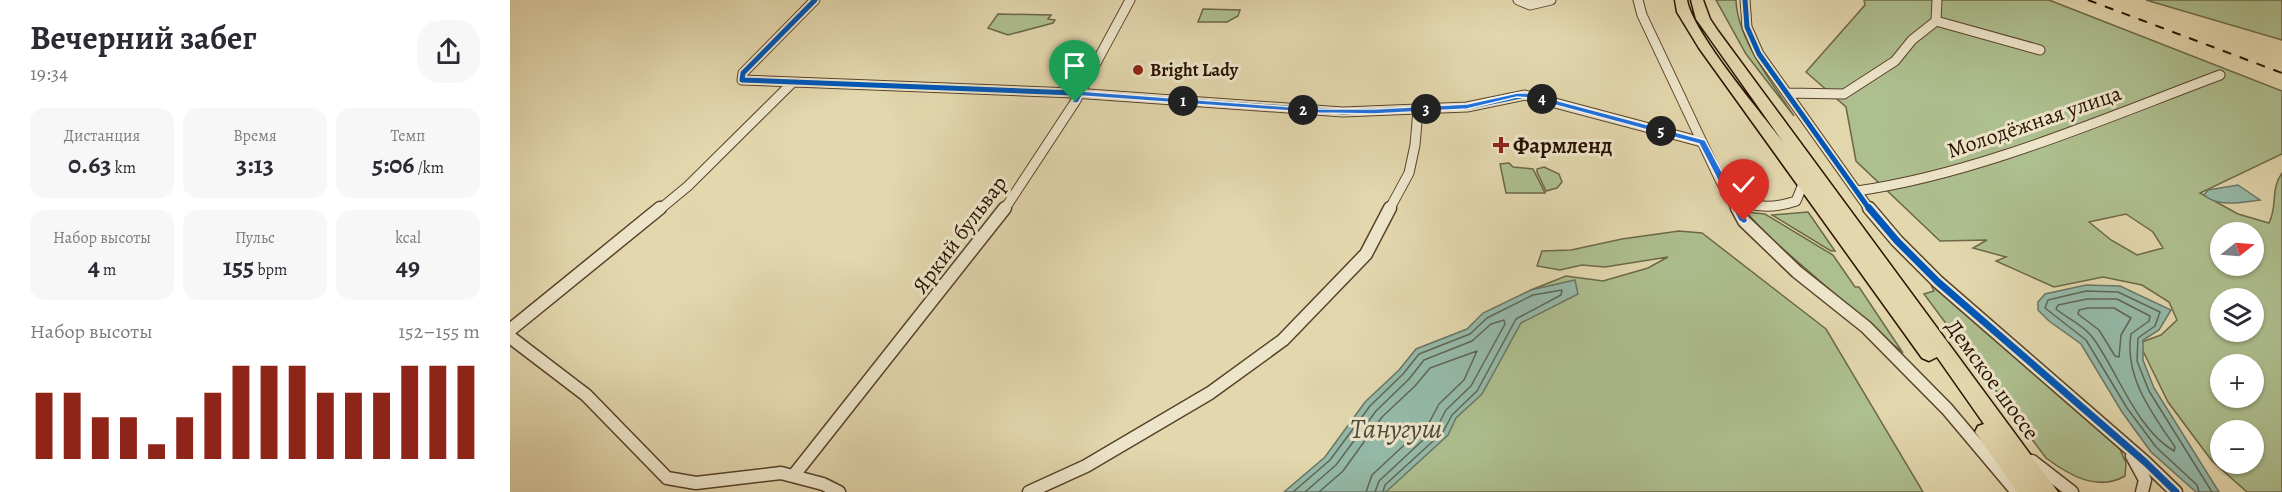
<!DOCTYPE html>
<html lang="ru">
<head>
<meta charset="utf-8">
<style>
	body { margin:0; font-family:Alegreya,serif; background:#f7f7f7; color:#2b2b33; height:100vh; display:flex; flex-direction:column; font-size:22px; white-space:nowrap }
	* { box-sizing:border-box; margin:0 }
	p { font-size:20px; color:#7c7c81 }
	.icon { flex:none; width:33px; height:33px; fill:none; stroke:currentColor; stroke-width:2; stroke-linecap:round; stroke-linejoin:round }
	.map { position:relative; flex:1; overflow:hidden }
	.side { display:flex; flex-direction:column; background:#fff; width:510px }
	.side>* { flex:none }
	.needle { width:39px; rotate:73deg }
	.fabs { position:absolute; left:1700px; top:222px; display:grid; gap:12px }
	.fabs a { display:grid; place-items:center; width:54px; height:54px; border-radius:50%; background:#fff; box-shadow:0 2px 4px #0004; font-size:30px }
	.pin { position:absolute; display:grid; place-items:center; width:51px; height:51px; color:#fff; margin:-62px -26px; border-radius:50% 50% 50% 0; rotate:-45deg; box-shadow:0 0 6px #0007 }
	.pin .icon { rotate:45deg }
	.km { position:absolute; width:30px; height:30px; margin:-15px; border-radius:50%; background:#222; color:#fff; font-size:16px; line-height:30px; text-align:center }
	.round { display:grid; place-items:center; flex:none; width:63px; height:63px; border-radius:24px; background:#f7f7f7 }
	.headline { display:flex; align-items:center; justify-content:space-between; height:102px; padding:0 30px }
	h1 { font-size:33px; font-weight:700; line-height:45px }
	.stats { display:grid; grid-template-columns:repeat(3,1fr); gap:9px; height:102px; padding:6px 30px }
	.stats div { display:grid; align-content:center; border-radius:15px; background:#f7f7f7; text-align:center }
	.stats b { font-size:26px; font-weight:700 }
	.stats small { font-size:16px; font-weight:400 }
	.stats p { font-size:16px }
	.chart { height:168px; padding:12px 30px }
	.chart p { display:flex; justify-content:space-between }
	.chart svg { width:100%; height:108px; margin-top:6px; stroke:#8f2418; stroke-width:6 }
	main { display:flex; flex:1; min-height:0 }
	.map>svg:first-child { display:block }
	.green { fill:#aebf8f; stroke:#6c6848; stroke-width:1.5; fill-rule:evenodd }
	.water { fill:#95baaa; stroke:#6a7666; stroke-width:1.5 }
	.lines { fill:none; stroke-linecap:round; stroke-linejoin:round }
	.shore { stroke:#5f6655; stroke-width:1.5 }
	.minor-far1-casing { stroke:#58422b; stroke-width:11 }
	.minor-casing { stroke:#58422b; stroke-width:15 }
	.primary-casing { stroke:#291100; stroke-width:3 }
	.minor-far1 { stroke:#ede5ca; stroke-width:9 }
	.minor { stroke:#ede5ca; stroke-width:12 }
	.primary { fill:#e3d7ad; fill-rule:evenodd }
	.rail { stroke:#291100; stroke-width:2; stroke-dasharray:9 9; stroke-linecap:butt }
	.cycleway-far1-casing { stroke:#ede5ca; stroke-width:8 }
	.cycleway-casing { stroke:#ede5ca; stroke-width:10 }
	.cycleway-far1 { stroke:#0057b8; stroke-width:5 }
	.cycleway { stroke:#0057b8; stroke-width:7 }
	.route { fill:#1a73e8; stroke:#fff; stroke-width:1.5 }
	.poi-dot { fill:#8f2418; stroke:#ede5ca; stroke-width:2 }
	.labels { text-anchor:middle; stroke-width:6; stroke-linejoin:round; paint-order:stroke }
	.far-poi-label { font-size:18px; font-weight:bold; fill:#291100; stroke:#ede5ca; text-anchor:start }
	.street-label { font-size:22px; fill:#291100; stroke:#ede5ca }
	.poi-label { font-size:22px; font-weight:bold; fill:#291100; stroke:#ede5ca; text-anchor:start }
	.near-water-label { font-size:28px; font-style:italic; fill:#4f4c3c; stroke:#ede5ca }
</style>
</head>
<body>
<main>
<section class="side">
<div class="headline"><div><h1>Вечерний забег</h1><p>19:34</p></div><a class="round"><svg class="icon" aria-label="share" viewBox="0 0 24 24"><path d="M12 15V3M7 8l5-5 5 5M5 13v7h14v-7"/></svg></a></div>
<div class="stats">
<div><p>Дистанция</p><b>0.63<small> km</small></b></div>
<div><p>Время</p><b>3:13</b></div>
<div><p>Темп</p><b>5:06<small> /km</small></b></div>
</div>
<div class="stats">
<div><p>Набор высоты</p><b>4<small> m</small></b></div>
<div><p>Пульс</p><b>155<small> bpm</small></b></div>
<div><p>kcal</p><b>49</b></div>
</div>
<div class="chart"><p><span>Набор высоты</span>152–155 m</p>
<svg viewBox="0 0 160 44" preserveAspectRatio="none"><path d="M5 44V17M15 44V17M25 44V27M35 44V27M45 44V38M55 44V27M65 44V17M75 44V6M85 44V6M95 44V6M105 44V17M115 44V17M125 44V17M135 44V6M145 44V6M155 44V6"/></svg>
</div>
</section>
<div class="map">
<svg width="1772" height="492" viewBox="0 0 1772 492">
	<rect width="100%" height="100%" fill="#e3d7ad"/>
	<filter id="stains"><feTurbulence type="fractalNoise" baseFrequency=".00333" numOctaves="4"/><feColorMatrix values="0 0 0 0 .2 0 0 0 0 .09 0 0 0 0 .02 0 0 0 .5 -.17"/></filter>
	<radialGradient id="worn" r=".72"><stop offset=".6" stop-color="#630" stop-opacity="0"/><stop offset="1" stop-color="#630" stop-opacity=".3"/></radialGradient>
	<path class="green" d="M 1206,0 L 1226,0 C 1227,39 1263,84 1284,116 L 1236,54 Z
		M 1354,0 L 1539,0 L 1772,91 L 1772,154 L 1690,193 L 1728,214 L 1759,223 C 1768,205 1760,190 1772,173 L 1772,492 L 1737,492 L 1702,461 L 1658,402 L 1629,343 L 1651,335 L 1667,320 L 1659,302 L 1632,285 L 1593,277 L 1544,287 L 1486,261 L 1496,257 L 1463,248 L 1477,240 L 1430,241 L 1346,161 L 1336,107 L 1296,72 L 1355,5 ZM 1616,214 L 1643,232 L 1653,248 L 1627,255 L 1601,240 L 1579,222 ZM 1710,232 L 1743,232 L 1743,266 L 1710,266 ZM 1710,298 L 1743,298 L 1743,332 L 1710,332 ZM 1710,364 L 1743,364 L 1743,398 L 1710,398 ZM 1710,430 L 1743,430 L 1743,464 L 1710,464 Z
		M 1636,0 L 1772,0 L 1772,40 Z
		M 693,9 L 730,10 L 728,16 L 717,22 L 688,22 Z
		M 488,14 L 541,15 L 538,19 L 545,20 L 543,23 L 498,35 L 478,28 Z
		M 999,163 L 1003,167 L 1023,169 L 1035,193 L 996,193 L 990,164 Z
		M 1034,167 L 1049,174 L 1052,182 L 1047,188 L 1036,191 L 1027,172 L 1027,169 Z
		M 1236,212 L 1255,214 L 1323,255 L 1345,287 L 1349,287 L 1393,353 L 1259,237 Z
		M 1298,212 L 1325,251 L 1321,251 L 1262,215 Z
		M 1169,231 L 1192,233 L 1316,329 L 1413,492 L 817,492 L 1021,290 L 1056,276 L 1093,281 L 1138,268 L 1158,257 L 1095,267 L 1072,265 L 1050,270 L 1027,266 L 1032,251 L 1061,250 L 1112,239 Z
		M 1419,281 L 1609,447 L 1616,463 L 1615,476 C 1587,492 1559,475 1536,458 L 1414,294 L 1424,291 Z"/>
	<path class="water" d="M 1728,185 L 1750,200 C 1732,202 1709,208 1694,195 L 1698,190 Z
		M 1065,280 L 1068,294 L 1011,323 L 972,394 L 946,418 L 938,435 L 878,490 L 875,492 L 774,492 L 815,457 L 855,402 L 889,370 L 906,349 L 957,329 L 973,313 L 1021,290 Z
		M 1576,285 L 1610,286 L 1661,310 L 1649,330 L 1633,340 L 1633,360 L 1644,388 L 1709,492 L 1686,492 L 1641,452 L 1612,412 L 1571,344 L 1539,321 L 1528,310 L 1528,302 L 1535,294 Z"/>
	<g class="lines">
		<path class="shore" d="M 1577,299 L 1607,299 L 1640,316 L 1639,321 L 1621,334 C 1614,377 1642,413 1665,447 L 1664,451 C 1626,429 1608,372 1583,338 C 1574,325 1558,319 1546,309 L 1548,305 Z
			M 1578,308 L 1604,308 L 1621,318 L 1611,335 L 1609,357 L 1605,356 L 1589,330 L 1568,314 L 1569,310 Z
			M 783,492 L 820,460 L 860,406 L 893,374 L 909,354 L 960,334 L 977,318 L 1023,295 L 1052,290 L 1051,295 L 1006,319 L 967,391 L 942,415 L 933,432 L 875,485 L 873,492
			M 795,492 L 826,465 L 866,411 L 899,379 L 914,360 L 962,341 L 981,324 L 994,320 L 995,324 L 961,386 L 936,410 L 927,427 L 869,481 L 865,492
			M 809,492 L 833,471 L 872,417 L 905,386 L 920,368 L 967,351 L 954,380 L 929,404 L 920,421 L 862,475 L 856,492
			M 1689,492 L 1687,485 L 1646,447 L 1617,408 L 1576,340 L 1535,308 L 1538,300 L 1576,291 L 1608,292 L 1650,312 L 1645,326 L 1628,338 L 1627,361 L 1639,391 L 1702,492"/>
		<g class="minor-far1-casing">
			<path id="minor-far1" d="M 305,0 L 233,73 L 232,80 L 564,93 L 833,112 L 957,107 L 1015,95 L 1192,142
				M 1008,0 L 1020,5 L 1041,0
				M 1128,0 L 1132,15 L 1210,180 L 1227,210
				M 1235,0 L 1237,27 L 1249,54 L 1360,210
				M 1426,21 L 1530,50
				M 1277,93 L 1334,94 L 1385,61 L 1402,40 L 1426,21 L 1427,0
				M 1347,191 C 1468,174 1595,118 1710,75
				M 1221,196 C 1242,209 1263,209 1286,201 L 1294,182
				M 149,210 L 178,186 L 282,83
				M 494,210 L 565,102 L 620,0
				M 879,210 L 899,173 L 905,145 L 908,110"/>
		</g>
		<g class="minor-casing">
			<path id="minor" d="M 1227,208 L 1234,221 L 1287,272 L 1356,327 L 1437,409 L 1507,492
				M 1359,208 L 1387,241 L 1428,282 L 1635,462 L 1666,492
				M 0,330 L 150,208
				M 0,337 L 76,395 L 157,478 L 186,483 L 271,473 L 313,484 L 329,492
				M 1622,456 L 1635,480 L 1632,492
				M 1522,461 L 1562,492
				M 284,475 L 495,208
				M 519,492 L 576,466 L 700,393 L 773,340 L 856,254 L 880,208"/>
		</g>
		<g class="primary-casing">
			<path id="primary" d="M 1165,0 L 1177,0 C 1183,33 1250,111 1273,142 L 1186,19 L 1181,0 L 1193,0 L 1200,19 L 1208,31 L 1548,492 L 1507,492 L 1465,432 L 1468,426 L 1474,424 L 1427,357 L 1419,361 L 1412,358 L 1189,48 L 1167,12 Z"/>
		</g>
		<use href="#minor-far1" class="minor-far1"/>
		<use href="#minor" class="minor"/>
		<use href="#primary" class="primary"/>
		<path class="rail" d="M 1578,0 L 1772,73"/>
		<g class="cycleway-far1-casing">
			<path id="cycleway-far1" d="M 305,0 L 233,73 L 232,80 L 564,93 L 833,112 L 957,107 L 1015,95 L 1192,142
				M 1235,0 L 1237,27 L 1249,54 L 1360,210"/>
		</g>
		<g class="cycleway-casing">
			<path id="cycleway" d="M 1359,208 L 1387,241 L 1428,282 L 1635,462 L 1666,492"/>
		</g>
		<use href="#cycleway-far1" class="cycleway-far1"/>
		<use href="#cycleway" class="cycleway"/>
	</g>
	<path class="route" d="M 570,91 L 809,109 L 864,109 L 957,104 L 1007,93 L 1019,93 L 1195,140 L 1238,221 L 1234,224 L 1229,221 L 1189,144 L 1019,98 L 1007,97 L 957,109 L 864,114 L 809,113 L 572,96 L 568,103 L 562,103 L 566,94 Z"/>
	<g class="poi-dot">
		<circle cx="628" cy="70" r="6"/>
		<path d="M988 136h6v6h6v6h-6v6h-6v-6h-6v-6h6z"/>
	</g>
	<g class="labels">
		<g class="far-poi-label">
			<text x="640" y="76">Bright Lady</text>
		</g>
		<g class="street-label">
			<text transform="translate(1524 121) rotate(-19)" y="8">Молодёжная улица</text>
			<text transform="translate(449 234) rotate(-53)" y="8">Яркий бульвар</text>
			<text transform="translate(1483 379) rotate(54)" y="8">Демское шоссе</text>
		</g>
		<g class="poi-label">
			<text x="1003" y="153">Фармленд</text>
		</g>
		<g class="near-water-label">
			<text x="886" y="438">Танугуш</text>
		</g>
	</g>
	<rect width="100%" height="100%" filter="url(#stains)"/>
	<rect width="100%" height="100%" fill="url(#worn)"/>
</svg>
<div class="fabs">
<a><svg class="needle" viewBox="-14 -14 28 28"><path d="M0-13l5 13h-10z" fill="#e53935"/><path d="M0 13l5-13h-10z" fill="#7c7c81"/></svg></a>
<a><svg class="icon" aria-label="layers" viewBox="0 0 24 24"><path d="M12 4l9 5-9 5-9-5zM3 14l9 5 9-5"/></svg></a>
<a>+</a>
<a>−</a>
</div>
<div class="pin" style="left:565px;top:102px;background:#1e9e55"><svg class="icon" aria-label="arrive" viewBox="0 0 24 24"><path d="M6 21V4h12l-3 4 3 4H6"/></svg></div>
<div class="pin" style="left:1234px;top:221px;background:#d93025"><svg class="icon" aria-label="check" viewBox="0 0 24 24"><path d="M5 12l5 5 9-10"/></svg></div>
<b class="km" style="left:673px;top:101px">1</b>
<b class="km" style="left:793px;top:110px">2</b>
<b class="km" style="left:916px;top:109px">3</b>
<b class="km" style="left:1032px;top:99px">4</b>
<b class="km" style="left:1151px;top:131px">5</b>
</div>
</main>
</body>
</html>
